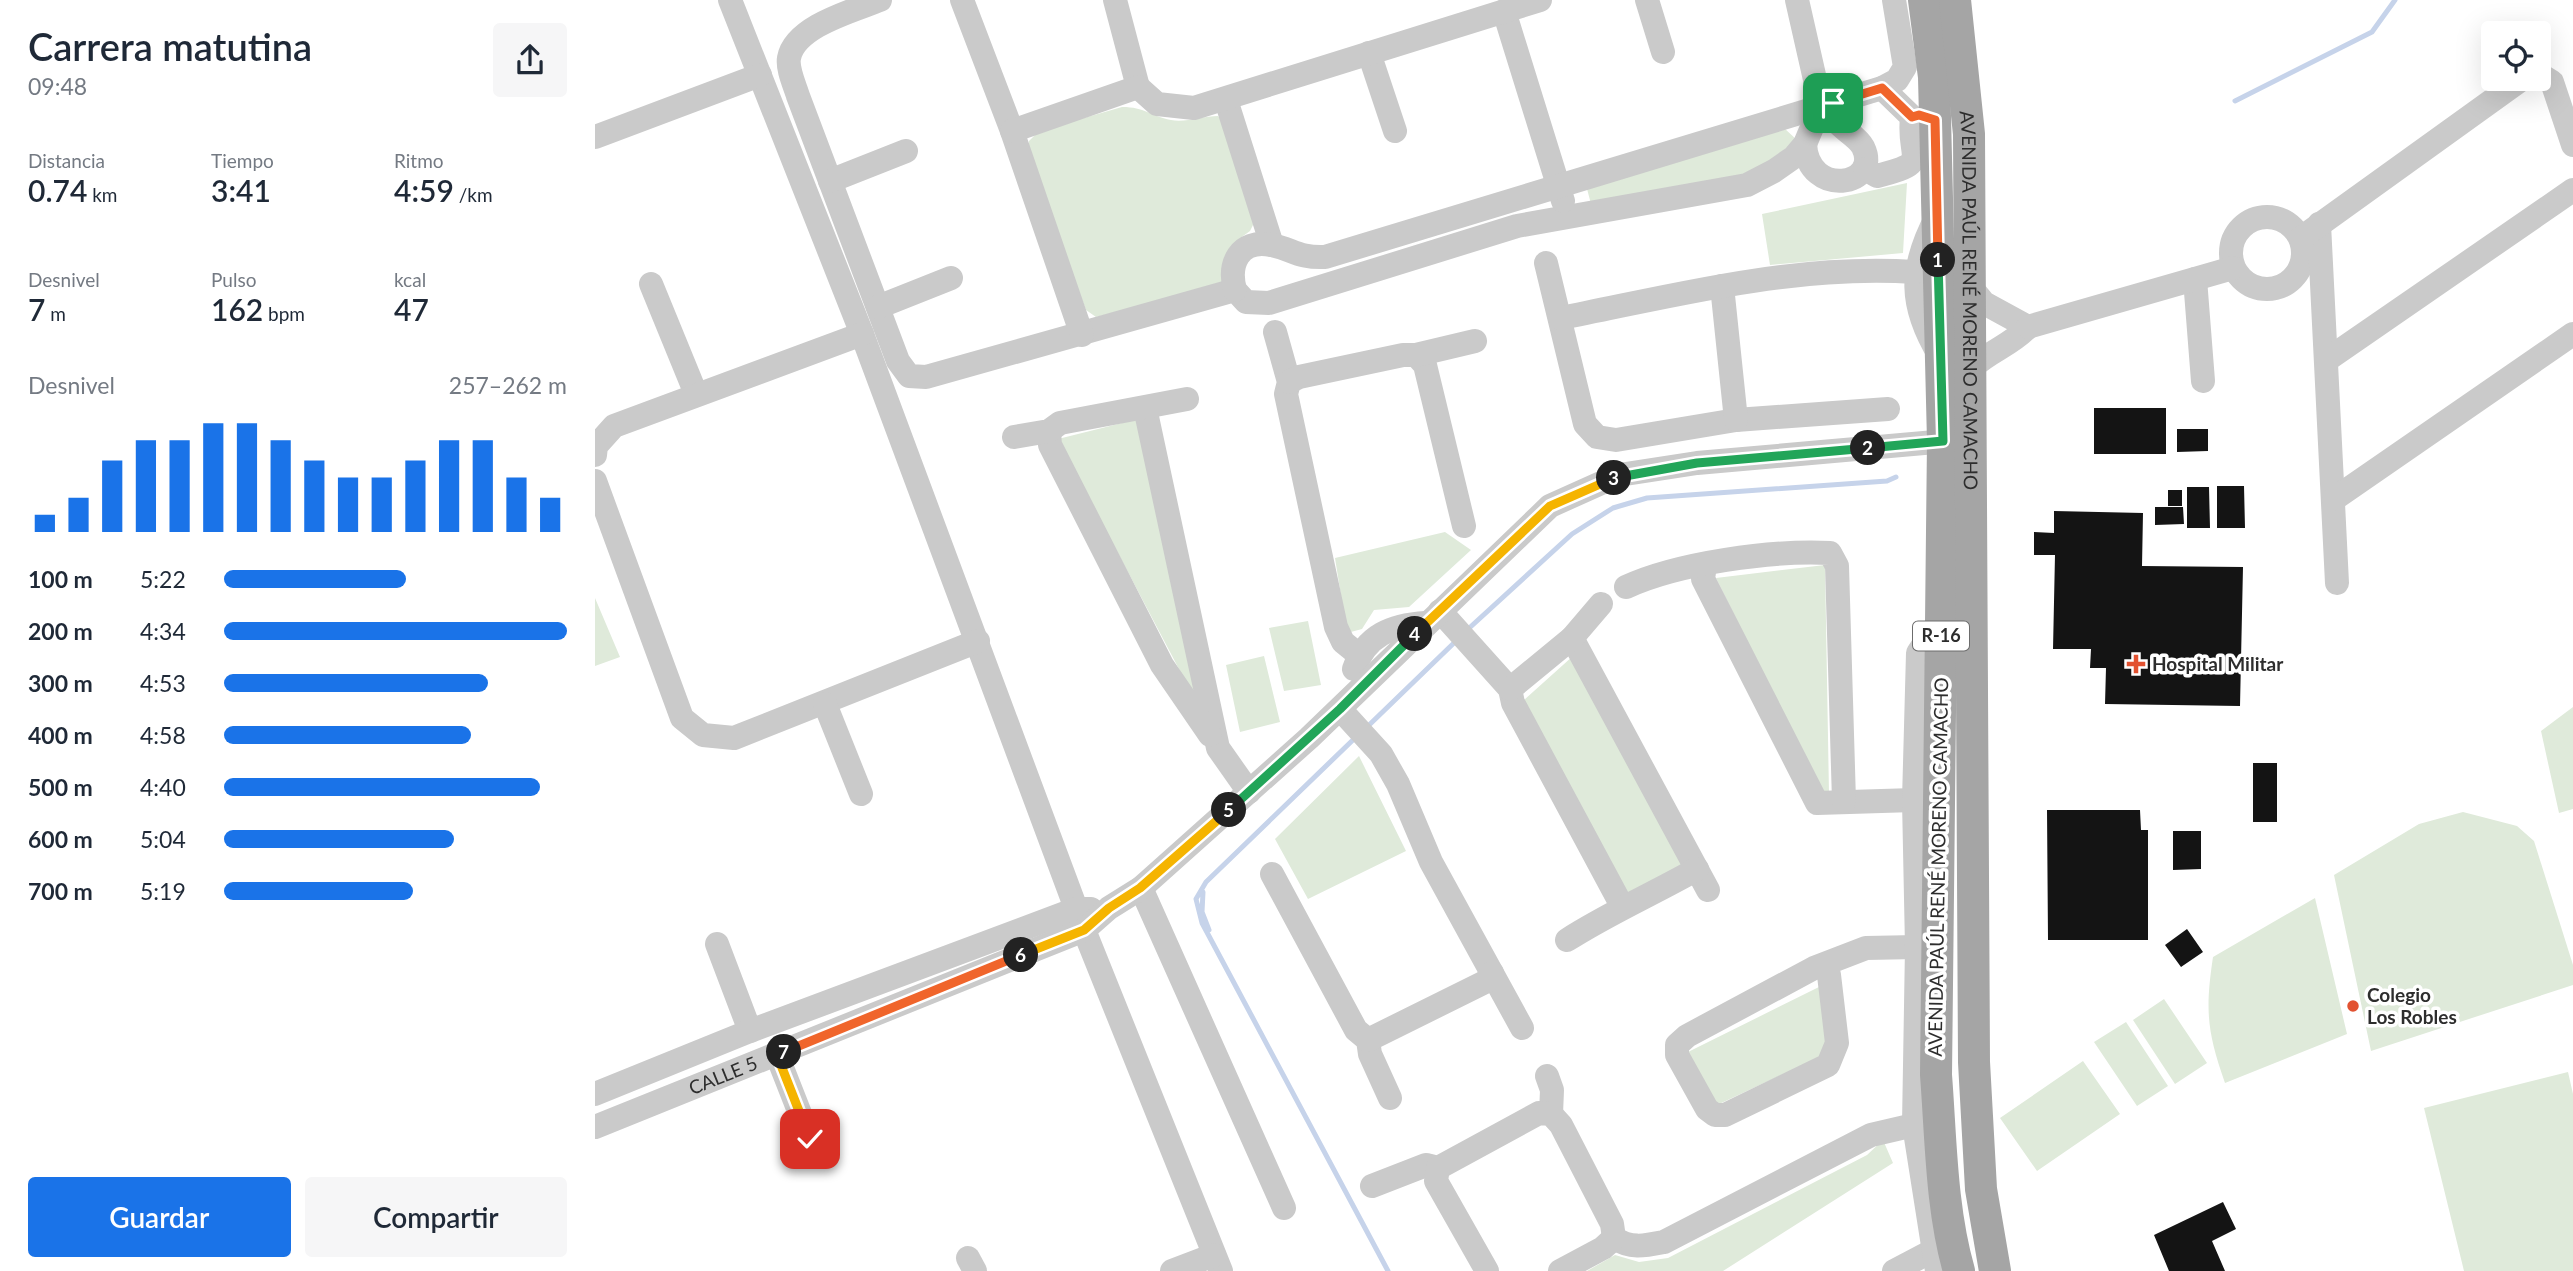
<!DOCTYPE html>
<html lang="es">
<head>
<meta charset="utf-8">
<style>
	body { margin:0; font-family:Lato,sans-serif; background:#f6f6f7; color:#1f2937; height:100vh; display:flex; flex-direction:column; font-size:26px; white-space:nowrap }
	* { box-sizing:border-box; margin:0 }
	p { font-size:23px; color:#747a83 }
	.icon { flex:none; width:38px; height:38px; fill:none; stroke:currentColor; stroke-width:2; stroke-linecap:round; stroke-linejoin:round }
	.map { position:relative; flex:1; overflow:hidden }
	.sheet { display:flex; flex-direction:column; background:#fff; width:595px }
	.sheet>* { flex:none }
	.buttons { position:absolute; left:1886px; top:21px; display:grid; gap:14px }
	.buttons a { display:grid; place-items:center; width:70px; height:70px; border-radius:7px; background:#fff; box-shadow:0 7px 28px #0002; font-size:35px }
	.pin { position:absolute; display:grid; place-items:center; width:60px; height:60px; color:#fff; margin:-30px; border-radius:14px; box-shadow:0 4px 10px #0006 }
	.km { position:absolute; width:35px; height:35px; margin:-18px; border-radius:50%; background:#222; color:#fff; font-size:19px; line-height:35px; text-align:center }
	.round { display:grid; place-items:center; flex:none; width:74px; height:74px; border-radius:7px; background:#f6f6f7 }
	.overview { display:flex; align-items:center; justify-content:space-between; height:119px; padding:0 28px }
	h1 { font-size:38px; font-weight:600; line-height:52px }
	.figures { display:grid; grid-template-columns:repeat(3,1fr); gap:10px; height:119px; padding:7px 28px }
	.figures div { display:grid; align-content:center }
	.figures b { font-size:30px; font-weight:600 }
	.figures small { font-size:19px; font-weight:400 }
	.figures p { font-size:19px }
	.chart { height:196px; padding:14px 28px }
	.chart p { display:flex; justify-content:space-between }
	.chart svg { width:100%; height:126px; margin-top:7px; stroke:#1a73e8; stroke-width:6 }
	.cta { display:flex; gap:14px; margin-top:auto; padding:14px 28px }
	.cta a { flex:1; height:80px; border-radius:7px; background:#1a73e8; color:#fff; font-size:28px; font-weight:600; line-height:80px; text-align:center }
	.cta a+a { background:#f6f6f7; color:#1f2937 }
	ul { padding:0 28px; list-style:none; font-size:23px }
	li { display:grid; grid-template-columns:112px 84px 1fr; align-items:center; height:52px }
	li i { height:18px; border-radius:9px; background:#1a73e8 }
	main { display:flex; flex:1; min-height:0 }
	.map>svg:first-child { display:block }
	.green { fill:#dfeada }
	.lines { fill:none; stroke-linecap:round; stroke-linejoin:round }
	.stream { stroke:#c6d3ea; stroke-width:5 }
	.building { fill:#141414 }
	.minor { stroke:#cacaca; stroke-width:24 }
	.major { stroke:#a5a5a5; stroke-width:32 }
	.split-1-casing { stroke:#fff; stroke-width:14 }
	.split-2-casing { stroke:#fff; stroke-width:14 }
	.split-3-casing { stroke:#fff; stroke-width:14 }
	.split-4-casing { stroke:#fff; stroke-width:14 }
	.split-5-casing { stroke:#fff; stroke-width:14 }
	.split-6-casing { stroke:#fff; stroke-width:14 }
	.split-7-casing { stroke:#fff; stroke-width:14 }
	.split-8-casing { stroke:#fff; stroke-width:14 }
	.split-1 { stroke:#f0652b; stroke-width:9 }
	.split-2 { stroke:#22a559; stroke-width:9 }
	.split-3 { stroke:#22a559; stroke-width:9 }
	.split-4 { stroke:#f5b400; stroke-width:9 }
	.split-5 { stroke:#22a559; stroke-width:9 }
	.split-6 { stroke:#f5b400; stroke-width:9 }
	.split-7 { stroke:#f0652b; stroke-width:9 }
	.split-8 { stroke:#f5b400; stroke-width:9 }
	.poi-dot { fill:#e25231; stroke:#fff; stroke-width:2.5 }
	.labels { text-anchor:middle; stroke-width:7; stroke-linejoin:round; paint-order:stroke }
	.shield { fill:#fff; stroke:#6c6c6c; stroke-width:2 }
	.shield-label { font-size:18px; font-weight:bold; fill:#2d2d2d }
	.street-label { font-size:19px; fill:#2d2d2d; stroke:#fff }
	.poi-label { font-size:19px; font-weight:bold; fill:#2d2d2d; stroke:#fff; text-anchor:start }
</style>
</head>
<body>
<main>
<section class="sheet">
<div class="overview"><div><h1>Carrera matutina</h1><p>09:48</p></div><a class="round"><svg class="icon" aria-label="share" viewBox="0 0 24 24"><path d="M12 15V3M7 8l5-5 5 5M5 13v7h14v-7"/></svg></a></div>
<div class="figures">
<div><p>Distancia</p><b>0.74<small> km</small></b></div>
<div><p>Tiempo</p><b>3:41</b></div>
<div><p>Ritmo</p><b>4:59<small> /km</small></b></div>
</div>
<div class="figures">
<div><p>Desnivel</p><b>7<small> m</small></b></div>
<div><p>Pulso</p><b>162<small> bpm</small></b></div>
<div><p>kcal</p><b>47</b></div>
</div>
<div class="chart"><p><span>Desnivel</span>257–262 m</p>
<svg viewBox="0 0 160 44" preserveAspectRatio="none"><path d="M5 44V38M15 44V32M25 44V19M35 44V12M45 44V12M55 44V6M65 44V6M75 44V12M85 44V19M95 44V25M105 44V25M115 44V19M125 44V12M135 44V12M145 44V25M155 44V32"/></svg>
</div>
<ul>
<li><b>100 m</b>5:22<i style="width:53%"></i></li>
<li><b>200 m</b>4:34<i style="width:100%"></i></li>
<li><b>300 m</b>4:53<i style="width:77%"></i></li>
<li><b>400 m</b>4:58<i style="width:72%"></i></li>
<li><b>500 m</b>4:40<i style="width:92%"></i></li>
<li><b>600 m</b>5:04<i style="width:67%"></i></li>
<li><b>700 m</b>5:19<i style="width:55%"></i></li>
</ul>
<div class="cta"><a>Guardar</a><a>Compartir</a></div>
</section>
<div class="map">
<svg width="1978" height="1271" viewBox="0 0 1978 1271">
	<rect width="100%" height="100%" fill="#fff"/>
	<path class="green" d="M 527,107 C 550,107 555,116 576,120 C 590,123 608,116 623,116 L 633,127 L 659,223 L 655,231 L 644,239 L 625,286 L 501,317 L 491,310 L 433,155 L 434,141 L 444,131 Z
		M 1189,128 L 1202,140 L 1159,173 L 996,204 L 991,185 Z
		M 1312,183 L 1308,253 L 1175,265 L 1167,214 Z
		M 543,419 L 605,709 L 463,439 Z
		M 850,532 L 876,550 L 814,607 L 779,610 L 767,629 L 752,633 L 740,558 Z
		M 1230,565 L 1234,794 L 1227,793 L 1121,578 Z
		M 0,598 L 25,657 L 0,666 Z
		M 713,621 L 726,685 L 689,691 L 674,628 Z
		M 669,656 L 685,722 L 645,732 L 631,665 Z
		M 978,656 L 1088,864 L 1030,895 L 928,701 Z
		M 1978,707 L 1978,809 L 1964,813 L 1946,731 Z
		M 764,756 L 811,851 L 713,899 L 680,839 Z
		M 1868,812 L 1922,826 L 1939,841 L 1978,965 L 1978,985 L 1776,1051 L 1739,875 L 1824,824 Z
		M 1720,898 L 1752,1034 L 1630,1083 C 1612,1031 1610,1011 1618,957 Z
		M 1226,986 L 1231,1043 L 1229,1055 L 1122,1105 L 1091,1053 Z
		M 1569,999 L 1612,1063 L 1580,1084 L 1538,1020 Z
		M 1531,1022 L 1573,1086 L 1542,1106 L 1499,1042 Z
		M 1488,1061 L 1525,1114 L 1442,1171 L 1405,1118 Z
		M 1973,1072 L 1978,1094 L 1978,1271 L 1869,1271 L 1829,1108 Z
		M 1288,1140 L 1298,1163 L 1128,1271 L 992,1271 L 1020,1255 L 1044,1262 L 1073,1258 L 1272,1155 Z"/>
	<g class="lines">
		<path class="stream" d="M 1640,101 L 1777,32 L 1800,0
			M 871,631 L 977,534 L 1018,508 L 1052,498 L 1292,481 L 1301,477
			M 771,728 L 862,640
			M 761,737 L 611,882 L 601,899 L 607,923 L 793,1271
			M 608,892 L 607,912 L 614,930"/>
	</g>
	<path class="building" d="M 1499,408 L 1571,408 L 1571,454 L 1499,454 Z
		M 1582,429 L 1613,429 L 1613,451 L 1582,452 Z
		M 1622,486 L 1649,486 L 1650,528 L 1622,528 Z
		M 1592,487 L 1614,487 L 1615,528 L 1592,528 Z
		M 1573,490 L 1587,490 L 1587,506 L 1573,506 Z
		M 1560,507 L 1588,507 L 1589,524 L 1560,525 Z
		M 1459,511 L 1548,513 L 1547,566 L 1648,567 L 1645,706 L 1510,704 L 1511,668 L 1495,668 L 1496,649 L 1458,649 L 1460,555 L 1439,555 L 1439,532 L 1459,533 Z
		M 1658,763 L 1682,763 L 1682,822 L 1658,822 Z
		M 1452,810 L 1545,810 L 1546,830 L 1553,830 L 1553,940 L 1453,940 Z
		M 1578,831 L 1606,831 L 1606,869 L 1578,870 Z
		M 1592,929 L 1608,952 L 1586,967 L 1570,945 Z
		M 1628,1202 L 1641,1229 L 1617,1241 L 1630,1271 L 1574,1271 L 1559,1235 Z"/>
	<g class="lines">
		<g class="minor">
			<path d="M 135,0 L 267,334 L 489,930 L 626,1271"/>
			<path d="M 285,0 C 258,11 200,26 194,58 C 192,69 200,86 203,96 L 303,361 L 314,376 L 331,377 L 640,290 L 651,302 L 674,303 L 922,226 L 1152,185 L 1179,171 L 1199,157 L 1210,144 L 1226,106 L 1202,0"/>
			<path d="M 367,0 L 417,131 L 487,335"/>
			<path d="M 520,0 L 543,87"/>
			<path d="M 1052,0 L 1068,52"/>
			<path d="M 909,11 L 968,201"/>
			<path d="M 774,53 L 800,131"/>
			<path d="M 1944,74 L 1957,82 L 1978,145"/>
			<path d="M 631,100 L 677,245"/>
			<path d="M 417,131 L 543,87 L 562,104 L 599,108 L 945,0"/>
			<path d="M 0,137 L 165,75"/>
			<path d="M 1210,144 C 1213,199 1287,186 1268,147 C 1263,137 1248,130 1241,121 L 1238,103"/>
			<path d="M 1270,169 L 1282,176 C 1338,162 1312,160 1317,117 L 1287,88 L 1302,80 L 1310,67 L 1299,0"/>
			<path d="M 235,181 L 311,151"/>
			<path d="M 1342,216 C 1314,269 1314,305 1345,356"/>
			<circle cx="1672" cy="253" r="36"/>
			<path d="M 1724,224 L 1742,583"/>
			<path d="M 1706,238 L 1927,79"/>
			<path d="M 951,263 L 990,424 L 1002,437 L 1021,440 L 1141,420 L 1293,409"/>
			<path d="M 1600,279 L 1608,381"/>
			<path d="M 56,284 L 101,394"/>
			<path d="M 1127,286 L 1141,420"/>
			<path d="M 1376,287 L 1389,303 L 1433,327 C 1418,344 1395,351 1378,367"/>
			<path d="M 640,290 C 633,264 644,239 676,245 C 698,249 702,258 730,257 L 1287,88"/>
			<path d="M 283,307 L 356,278"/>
			<path d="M 966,318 C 1083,295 1199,264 1320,272"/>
			<path d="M 1433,327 L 1638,268"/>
			<path d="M 680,332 L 694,382 L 691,394 L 741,627 L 748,642 L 764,655"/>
			<path d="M 821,355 L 830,365 L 869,526"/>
			<path d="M 1733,359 L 1978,190"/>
			<path d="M 694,382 L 704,377 L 808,355 L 821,355 L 880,341"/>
			<path d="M 548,408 L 552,417 L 623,748 L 654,792"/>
			<path d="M 454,431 L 455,445 L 567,665 L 615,735"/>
			<path d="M 419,437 L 454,431 L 465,423 L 592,399"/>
			<path d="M 0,455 L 1,446 L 19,426 L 267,334"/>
			<path d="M 0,481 L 87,718 L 108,735 L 139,738 L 383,641"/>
			<path d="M 1739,499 L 1978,334"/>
			<path d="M 1110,565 L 1108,579 L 1222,803 L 1319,800"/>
			<path d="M 1031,587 C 1083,563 1177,550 1235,553 L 1242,566 L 1249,801"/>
			<path d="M 845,611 L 915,689 L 918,703 L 1027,906"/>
			<path d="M 977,638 L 1113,890"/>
			<path d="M 759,669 C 771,635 797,625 831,623"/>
			<path d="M 915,689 L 977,638 L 1006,604"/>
			<path d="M 230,704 L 266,794"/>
			<path d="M 745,709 L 786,754 L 803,784 L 836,862 L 927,1028"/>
			<path d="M 677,874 L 761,1030 L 773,1040 L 775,1054 L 795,1098"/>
			<path d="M 546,888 L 689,1208"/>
			<path d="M 972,940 C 1014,913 1058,894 1102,869"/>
			<path d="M 122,944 L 155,1031"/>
			<path d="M 1228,966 L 1234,975 L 1242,1043 L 1233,1065 L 1130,1115 L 1120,1115 L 1112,1109 L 1082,1055 L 1082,1045 L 1092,1036 L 1219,968 L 1271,948 L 1322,947"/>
			<path d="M 773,1040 L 890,982 L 897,973"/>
			<path d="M 182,1055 L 215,1139"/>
			<path d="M 952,1076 L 957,1090 L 956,1114"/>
			<path d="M 0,1094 L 155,1031 L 481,909 L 496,909"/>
			<path id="s1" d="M 0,1127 L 489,930 L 514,908 L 546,888 L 714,738 L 955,506 L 1024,475 L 1102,463 L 1363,440"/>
			<path d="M 777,1186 L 831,1165 L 843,1168"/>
			<path d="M 373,1258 L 380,1271"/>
			<path d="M 577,1271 L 619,1255"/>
			<path d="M 892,1271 L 841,1181 L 843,1168 L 944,1113 L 956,1114 L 966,1125 L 1017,1224 L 1019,1238 C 1036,1249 1049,1246 1069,1242 L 1276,1135 L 1319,1125"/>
			<path d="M 965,1271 L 1008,1248 L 1019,1238"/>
			<path d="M 1299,1271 L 1337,1251"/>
			<path d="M 1342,1271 L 1319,1125 L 1322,947 L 1319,800 L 1323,653 L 1346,618"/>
		</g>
		<g class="major">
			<path d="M 1329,0 L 1339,77 L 1348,441 L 1341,1075 C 1346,1139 1346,1208 1364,1271"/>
			<path id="s2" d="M 1360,0 L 1374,134 L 1379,1062 L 1386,1189 L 1400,1271"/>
		</g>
	</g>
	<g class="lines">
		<g class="split-1-casing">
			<path id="split-1" d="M 1238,103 L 1287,88 L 1317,117 L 1324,115 L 1340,120 L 1343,260"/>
		</g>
		<g class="split-2-casing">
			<path id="split-2" d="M 1273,448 L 1348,441 L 1343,260"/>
		</g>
		<g class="split-3-casing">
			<path id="split-3" d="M 1019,478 L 1102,463 L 1273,448"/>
		</g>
		<g class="split-4-casing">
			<path id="split-4" d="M 820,634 L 955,506 L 1019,478"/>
		</g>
		<g class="split-5-casing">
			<path id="split-5" d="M 634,810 L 745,709 L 820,634"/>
		</g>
		<g class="split-6-casing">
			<path id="split-6" d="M 426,955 L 489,930 L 514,908 L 545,888 L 634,810"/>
		</g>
		<g class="split-7-casing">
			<path id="split-7" d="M 189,1052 L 426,955"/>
		</g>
		<g class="split-8-casing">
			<path id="split-8" d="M 189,1052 L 182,1055 L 215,1139"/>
		</g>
		<use href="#split-1" class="split-1"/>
		<use href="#split-2" class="split-2"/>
		<use href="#split-3" class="split-3"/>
		<use href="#split-4" class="split-4"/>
		<use href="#split-5" class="split-5"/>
		<use href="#split-6" class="split-6"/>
		<use href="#split-7" class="split-7"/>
		<use href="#split-8" class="split-8"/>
	</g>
	<g class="poi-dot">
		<path d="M1537.5 653.5h7v7h7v7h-7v7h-7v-7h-7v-7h7z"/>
		<circle cx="1758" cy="1006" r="7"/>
	</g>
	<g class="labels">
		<rect class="shield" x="1318" y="621.5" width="56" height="29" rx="5"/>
		<g class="shield-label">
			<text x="1346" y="642">R-16</text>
		</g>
		<g class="street-label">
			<text dy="7" stroke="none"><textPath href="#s2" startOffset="301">AVENIDA PAÚL RENÉ MORENO CAMACHO</textPath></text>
			<text transform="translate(1343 867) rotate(-89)" y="7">AVENIDA PAÚL RENÉ MORENO CAMACHO</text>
			<text dy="7" stroke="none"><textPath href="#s1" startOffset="138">CALLE 5</textPath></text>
		</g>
		<g class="poi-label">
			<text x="1557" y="671">Hospital Militar</text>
			<text x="1772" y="1002">Colegio<tspan x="1772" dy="22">Los Robles</tspan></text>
		</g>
	</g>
</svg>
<div class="buttons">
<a><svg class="icon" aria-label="locate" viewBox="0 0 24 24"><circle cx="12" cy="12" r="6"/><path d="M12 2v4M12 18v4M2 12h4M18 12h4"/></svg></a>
</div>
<div class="pin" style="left:1238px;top:103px;background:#1e9e55"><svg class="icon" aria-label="arrive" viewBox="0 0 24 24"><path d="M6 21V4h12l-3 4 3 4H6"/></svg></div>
<div class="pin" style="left:215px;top:1139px;background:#d93025"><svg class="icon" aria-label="check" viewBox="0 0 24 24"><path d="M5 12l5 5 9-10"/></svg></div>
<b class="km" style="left:1343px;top:260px">1</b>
<b class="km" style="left:1273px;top:448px">2</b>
<b class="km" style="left:1019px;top:478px">3</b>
<b class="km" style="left:820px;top:634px">4</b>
<b class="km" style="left:634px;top:810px">5</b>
<b class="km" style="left:426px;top:955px">6</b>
<b class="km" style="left:189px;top:1052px">7</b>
</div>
</main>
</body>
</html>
